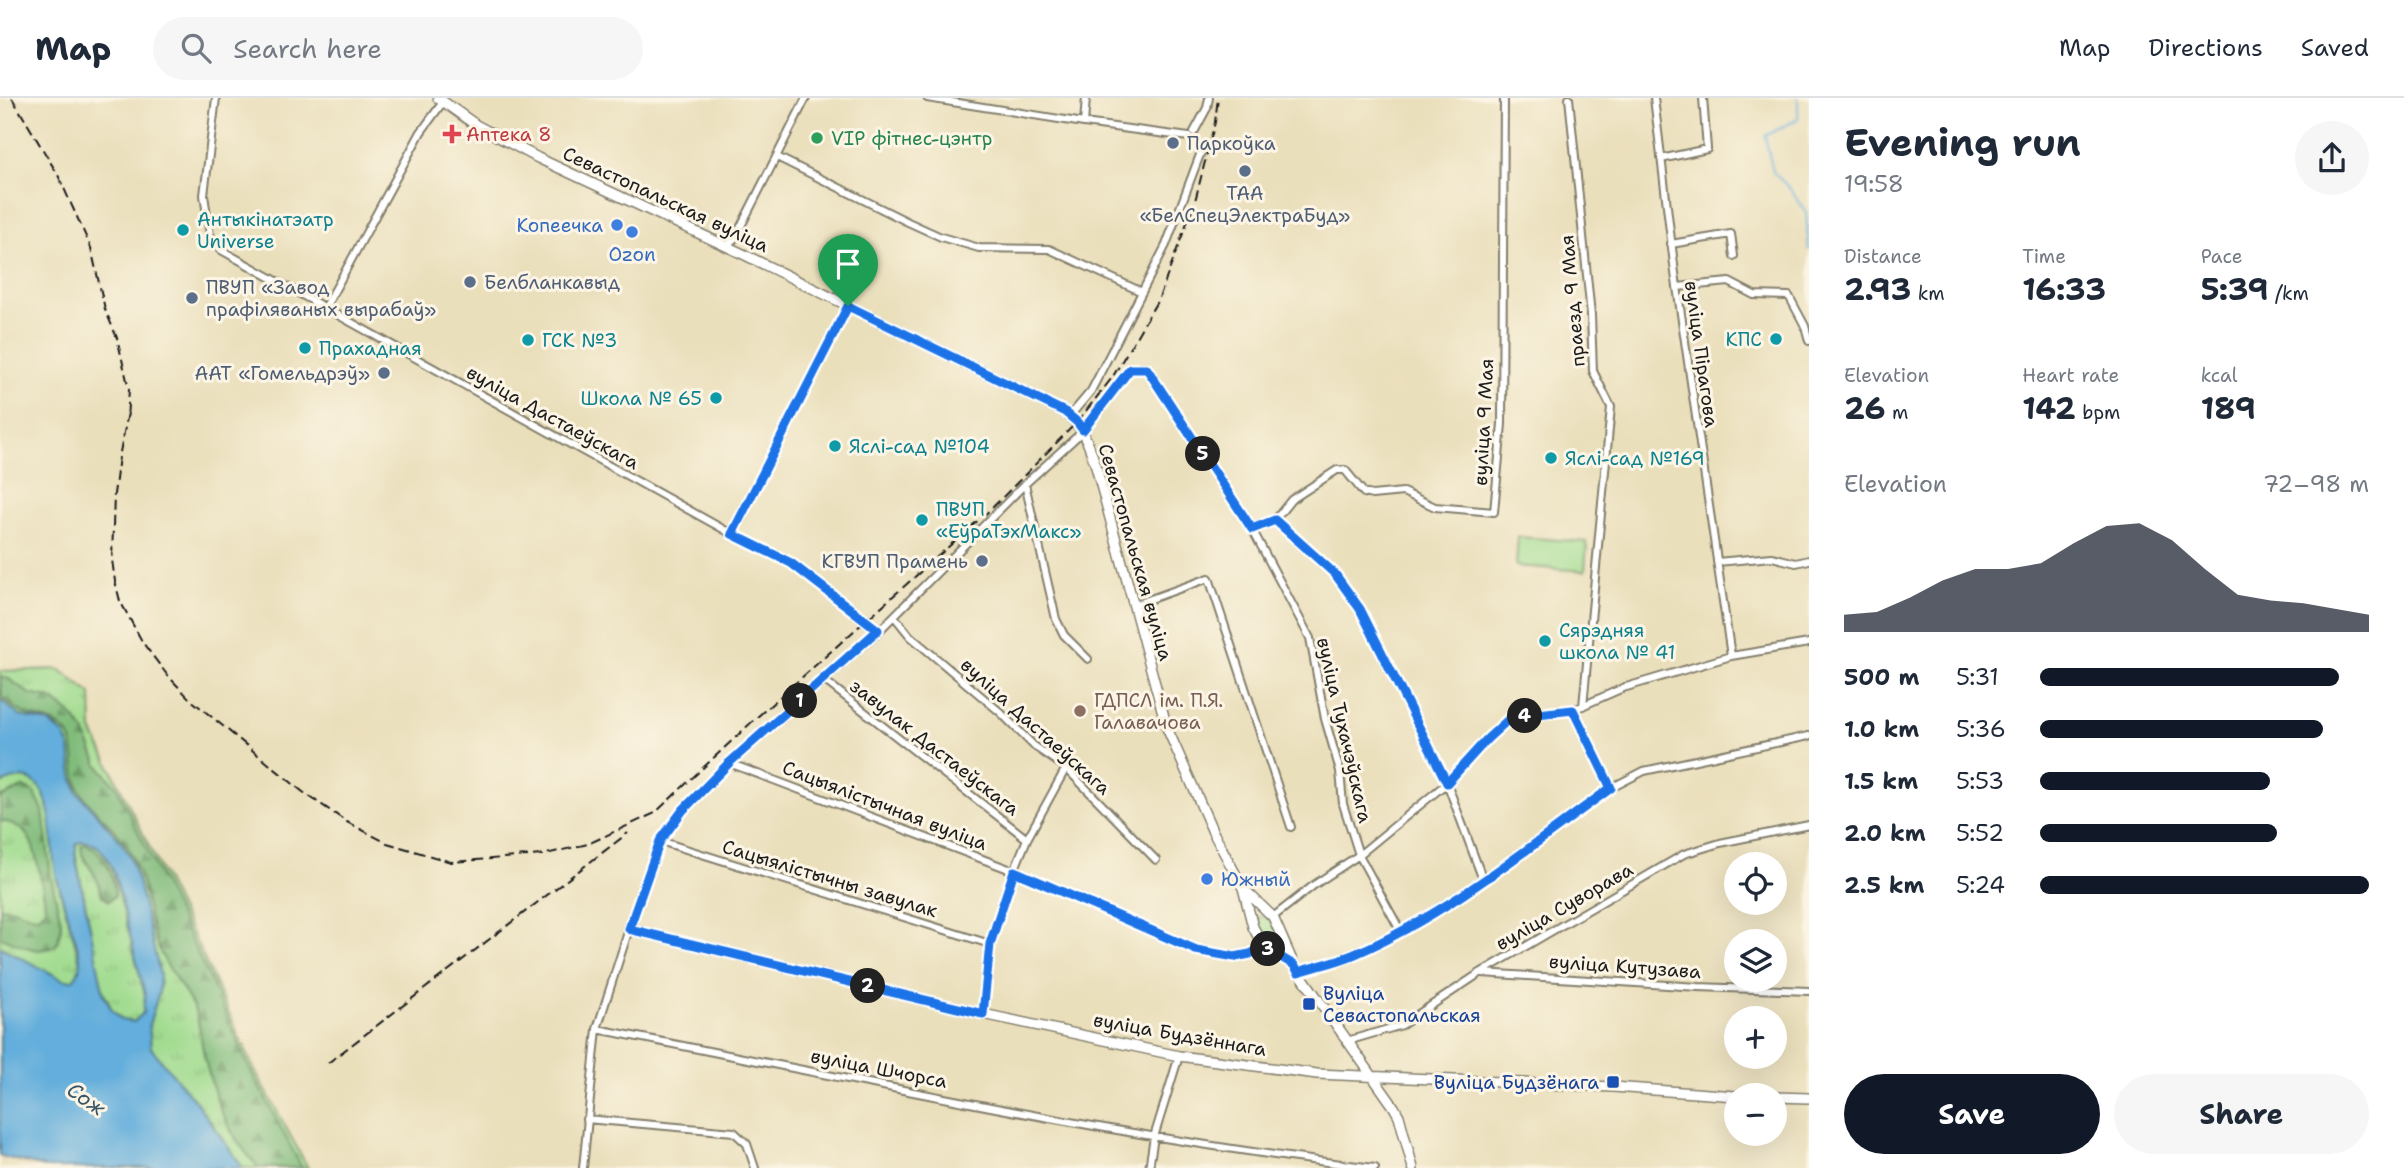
<!DOCTYPE html>
<html lang="en">
<head>
<meta charset="utf-8">
<style>
	body { margin:0; font-family:"Shantell Sans",sans-serif; background:#f6f6f7; color:#1f2937; height:100vh; display:flex; flex-direction:column; font-size:26px; white-space:nowrap }
	* { box-sizing:border-box; margin:0 }
	p { font-size:23px; color:#747a83 }
	.icon { flex:none; width:38px; height:38px; fill:none; stroke:currentColor; stroke-width:2; stroke-linecap:round; stroke-linejoin:round }
	.map { position:relative; flex:1; overflow:hidden }
	.panel { display:flex; flex-direction:column; background:#fff; width:595px }
	.panel>* { flex:none }
	.buttons { position:absolute; left:1724px; top:754px; display:grid; gap:14px }
	.buttons a { display:grid; place-items:center; width:63px; height:63px; border-radius:50%; background:#fff; box-shadow:0 7px 28px #0002; font-size:35px }
	.pin { position:absolute; display:grid; place-items:center; width:60px; height:60px; color:#fff; margin:-72px -30px; border-radius:50% 50% 50% 0; rotate:-45deg; box-shadow:0 0 7px #0007 }
	.pin .icon { rotate:45deg }
	.km { position:absolute; width:35px; height:35px; margin:-18px; border-radius:50%; background:#222; color:#fff; font-size:19px; line-height:35px; text-align:center }
	.round { display:grid; place-items:center; flex:none; width:74px; height:74px; border-radius:37px; background:#f6f6f7 }
	.overview { display:flex; align-items:center; justify-content:space-between; height:119px; padding:0 35px }
	h1 { font-size:38px; font-weight:700; line-height:52px }
	.metrics { display:grid; grid-template-columns:repeat(3,1fr); gap:10px; height:119px; padding:7px 35px }
	.metrics div { display:grid; align-content:center }
	.metrics b { font-size:30px; font-weight:700 }
	.metrics small { font-size:19px; font-weight:400 }
	.metrics p { font-size:19px }
	.chart { height:196px; padding:14px 35px }
	.chart p { display:flex; justify-content:space-between }
	.chart svg { width:100%; height:126px; margin-top:7px; fill:#111827; opacity:.7 }
	.primary-button { display:flex; gap:14px; margin-top:auto; padding:14px 35px }
	.primary-button a { flex:1; height:80px; border-radius:42px; background:#111827; color:#fff; font-size:28px; font-weight:700; line-height:80px; text-align:center }
	.primary-button a+a { background:#f6f6f7; color:#1f2937 }
	ul { padding:0 35px; list-style:none; font-size:23px }
	li { display:grid; grid-template-columns:112px 84px 1fr; align-items:center; height:52px }
	li i { height:18px; border-radius:9px; background:#111827 }
	header { display:flex; align-items:center; gap:42px; box-sizing:border-box; height:98px; padding:0 35px; background:#fff; border-bottom:2px solid #e0e1e3 }
	header strong { font-size:33px }
	nav { display:flex; gap:38px; margin-inline-start:auto; font-size:24px }
	.search { width:490px; height:63px; background:#f6f6f7; display:flex; align-items:center; gap:18px; box-sizing:border-box; padding:0 24px; border-radius:38px; color:#747a83; font-size:26px }
	main { display:flex; flex:1; min-height:0 }
	.map>svg:first-child { display:block }
	.grass { fill:url(#grass-tufts); stroke:#5e7c56; stroke-width:2 }
	.forest { fill:url(#forest-firs); stroke:#4e6c4b; stroke-width:2 }
	.pitch { fill:#a1dc90; stroke:#5e7c56; stroke-width:2 }
	.water { fill:#64aedc; stroke:#40657c; stroke-width:2; fill-rule:evenodd }
	.lines { fill:none; stroke-linecap:round; stroke-linejoin:round }
	.stream { stroke:#64aedc; stroke-width:2 }
	.street-casing { stroke:#837e6c; stroke-width:10 }
	.secondary-casing { stroke:#837e6c; stroke-width:12 }
	.street { stroke:#fff; stroke-width:6 }
	.secondary { stroke:#fff; stroke-width:9 }
	.rail { stroke:#1c1c1c; stroke-width:2; stroke-dasharray:10 5; stroke-linecap:butt }
	.route-casing { stroke:#fff; stroke-width:14 }
	.route { stroke:#1a73e8; stroke-width:9 }
	.health-dot { fill:#e0444e; stroke:#fcf5e5; stroke-width:2.5 }
	.leisure-dot { fill:#2e9e5b; stroke:#fcf5e5; stroke-width:2.5 }
	.service-dot { fill:#5c6f8a; stroke:#fcf5e5; stroke-width:2.5 }
	.shop-dot { fill:#3f7fe0; stroke:#fcf5e5; stroke-width:2.5 }
	.culture-dot { fill:#0f9aa8; stroke:#fcf5e5; stroke-width:2.5 }
	.education-dot { fill:#8d6e63; stroke:#fcf5e5; stroke-width:2.5 }
	.transit-dot { fill:#1a4fb4; stroke:#fcf5e5; stroke-width:2.5 }
	.labels { text-anchor:middle; stroke-width:6; stroke-linejoin:round; paint-order:stroke }
	.health-label { font-size:19px; fill:#be3a42; stroke:#fcf5e5; text-anchor:start }
	.leisure-label { font-size:19px; fill:#27864d; stroke:#fcf5e5; text-anchor:start }
	.service-label { font-size:19px; fill:#4e5e75; stroke:#fcf5e5; text-anchor:start }
	.street-label { font-size:19px; fill:#1c1c1c; stroke:#fcf5e5 }
	.culture-label { font-size:19px; fill:#0d838f; stroke:#fcf5e5; text-anchor:start }
	.shop-label { font-size:19px; fill:#366cbe; stroke:#fcf5e5; text-anchor:end }
	.education-label { font-size:19px; fill:#785e54; stroke:#fcf5e5; text-anchor:start }
	.transit-label { font-size:19px; fill:#164399; stroke:#fcf5e5; text-anchor:start }
	.water-label { font-size:21px; font-style:italic; fill:#395669; stroke:#fcf5e5 }
</style>
</head>
<body>
<header>
<strong>Map</strong>
<div class="search"><svg class="icon" aria-label="search" viewBox="0 0 24 24"><circle cx="10" cy="10" r="6"/><path d="M15 15l6 6"/></svg>Search here</div>
<nav><a>Map</a><a>Directions</a><a>Saved</a></nav>
</header>
<main>
<div class="map">
<svg width="1809" height="1070" viewBox="0 0 1809 1070">
	<defs>
		<pattern id="grass-tufts" width="24" height="20" patternUnits="userSpaceOnUse" patternTransform="scale(1.75)"><rect width="24" height="20" fill="#a1dc90"/><path d="M3 7l-1-3M5 7V3M7 7l1-3M15 17l-1-3M17 17v-4M19 17l1-3" fill="none" stroke="#8abc7c"/></pattern>
		<pattern id="forest-firs" width="22" height="20" patternUnits="userSpaceOnUse" patternTransform="scale(1.75)"><rect width="22" height="20" fill="#80bc7a"/><path d="M5 1l3.5 6h-7zM16 11l3.5 6h-7z" fill="#689863"/></pattern>
	</defs>
	<rect width="100%" height="100%" fill="#fcf5e5"/>
	<filter id="ink" filterUnits="userSpaceOnUse"><feTurbulence type="fractalNoise" baseFrequency=".0143" numOctaves="2"/><feDisplacementMap in="SourceGraphic" scale="14" xChannelSelector="R" yChannelSelector="G"/><feConvolveMatrix kernelMatrix="1 2 1 2 8 2 1 2 1" color-interpolation-filters="sRGB"/></filter>
	<filter id="wash" filterUnits="userSpaceOnUse"><feTurbulence type="fractalNoise" baseFrequency=".00686" numOctaves="4" result="noise"/><feDisplacementMap in="SourceGraphic" scale="28" xChannelSelector="R" yChannelSelector="G"/><feGaussianBlur stdDeviation="1.57" result="paint"/><feColorMatrix in="noise" values="0 0 0 0 0 0 0 0 0 0 0 0 0 0 0 0 0 1.4 0 .05"/><feComposite in="paint" operator="in"/></filter>
	<g filter="url(#wash)">
		<rect width="100%" height="100%" fill="#eadfbb"/>
		<path class="grass" d="M 59,571 L 91,596 L 92,632 L 200,852 L 254,971 L 308,1070 L 243,1070 L 208,1020 L 151,950 L 149,927 L 159,894 L 160,877 L 133,764 L 121,744 L 78,695 L 58,630 L 47,624 L 20,618 L 0,602 L 0,573 Z
			M 17,680 C 27,680 35,682 41,691 C 56,715 51,749 56,775 C 62,806 73,834 80,865 L 78,876 L 73,882 L 64,882 L 0,849 L 0,686 Z
			M 87,743 L 99,749 L 112,769 L 145,897 L 143,915 L 134,924 L 123,922 L 112,912 L 102,890 L 75,753 L 77,745 Z
			M 1264,818 C 1274,821 1277,833 1280,842 L 1276,847 L 1266,846 L 1257,829 L 1258,820 Z"/>
		<path class="forest" d="M 0,579 L 9,581 L 30,596 L 50,600 L 70,615 L 84,633 L 98,667 L 116,688 L 208,877 L 251,973 L 302,1070 L 259,1070 C 226,1035 215,1002 204,957 C 201,942 200,927 195,913 C 185,890 167,873 158,849 C 146,818 146,782 129,752 C 117,729 90,714 79,690 C 71,672 79,650 66,634 C 53,620 38,622 23,615 C 15,611 8,605 2,599 Z
			M 24,689 L 35,696 L 43,712 L 51,779 L 61,823 L 61,831 L 57,846 C 39,860 19,845 0,839 L 0,810 C 14,807 24,818 38,818 L 45,811 C 45,800 42,788 40,777 C 35,751 31,726 0,723 L 0,700 Z
			M 86,746 C 105,754 114,777 115,797 L 109,803 L 102,798 L 96,779 L 82,757 L 81,748 Z"/>
		<path class="pitch" d="M 1518,439 L 1587,444 L 1585,473 L 1516,468 Z"/>
		<path class="water" d="M 0,602 L 20,618 L 47,624 L 64,636 L 70,649 L 73,681 L 78,695 L 121,744 L 129,757 L 138,783 L 160,877 L 159,894 L 149,927 L 151,950 L 197,1005 L 243,1070 L 48,1070 L 0,1058 L 0,849 L 64,882 L 73,882 C 89,867 72,834 67,816 C 62,798 56,781 54,763 C 51,740 54,680 21,680 C 14,680 7,684 0,686 ZM 83,743 C 101,745 109,761 115,777 L 145,897 L 143,915 L 134,924 L 122,922 L 112,912 L 104,897 L 75,757 L 77,745 Z"/>
		<g class="lines">
			<path class="stream" d="M 1798,0 L 1798,21 L 1765,38 L 1773,74 L 1789,90 L 1806,114 L 1809,152"/>
		</g>
	</g>
	<g filter="url(#ink)">
		<g class="lines">
			<g class="street-casing">
				<path id="street" d="M 216,0 L 204,97 L 210,137 L 221,152 L 732,436 L 791,465 L 878,532
					M 927,0 L 1084,25 L 1189,39
					M 1569,0 L 1591,217 L 1593,273 L 1611,309 L 1583,608
					M 1654,0 L 1675,175 L 1731,558
					M 1084,25 L 1086,0
					M 1194,34 L 1207,10 L 1209,0
					M 777,59 L 908,124 L 941,139 L 979,150 L 1049,151 L 1142,194
					M 1661,61 L 1707,51 L 1703,0
					M 1671,146 L 1731,136 L 1734,158
					M 726,149 L 735,140 L 806,0
					M 1677,189 L 1729,184 L 1754,197 L 1789,198 L 1805,228 L 1809,243
					M 325,210 L 421,34 L 443,4
					M 1070,318 L 1091,293 L 1142,194 L 1166,147 L 1201,54
					M 1025,386 L 1056,521 L 1064,537 L 1088,561
					M 1275,422 L 1335,476 L 1360,511 L 1447,685 L 1483,782
					M 1252,431 L 1275,422 L 1291,402 L 1337,372 L 1345,372 L 1364,395 L 1372,397 L 1403,394 L 1435,409 L 1494,414 L 1502,326 L 1504,0
					M 732,436 L 848,208
					M 1717,464 L 1772,459 L 1796,465 L 1809,462
					M 1134,507 L 1209,480 L 1291,729
					M 894,518 L 910,538 L 1000,614 L 1034,648 L 1066,670 L 1156,762
					M 824,582 L 1027,741
					M 1573,612 L 1611,690
					M 729,665 L 1014,773 L 1196,852 L 1235,859 L 1250,856 L 1264,849
					M 660,743 L 990,846
					M 1273,819 L 1314,787 L 1359,757 L 1447,685 L 1487,641 L 1511,619 L 1573,612 L 1623,590 L 1731,558 L 1809,545
					M 1299,874 L 1353,857 L 1401,834 L 1483,782 L 1611,690 L 1644,673 L 1809,638
					M 1482,875 L 1698,889 L 1809,893
					M 983,916 L 990,846 L 1014,773 L 1027,741 L 1066,670
					M 597,931 C 855,981 1114,1040 1375,1070
					M 1347,943 L 1402,927 L 1480,875 L 1684,756 L 1720,745 L 1809,727
					M 586,1021 L 734,1034 L 747,1046 L 755,1070
					M 583,1070 L 597,931 L 629,831 L 660,743 L 683,712 L 729,665 L 876,536 L 1025,386 L 1083,333 L 1130,271 L 1147,271 L 1252,431 L 1310,540 L 1325,621 L 1340,673 L 1343,706 L 1359,757 L 1401,834
					M 1149,1070 L 1154,1039 L 1179,958"/>
			</g>
			<g class="secondary-casing">
				<path id="secondary" d="M 438,0 L 476,27 L 538,60 L 743,156 L 1064,314 C 1083,328 1088,344 1095,365 L 1167,630 L 1213,734 L 1243,790 L 1253,829 L 1264,849 L 1294,867
					M 1244,791 L 1273,819 L 1294,867 L 1394,1009 L 1399,1018 L 1413,1070
					M 629,831 L 983,916 L 1179,958 L 1317,976 L 1613,989 L 1736,998
					M 1774,999 L 1809,1000"/>
			</g>
			<use href="#street" class="street"/>
			<use href="#secondary" class="secondary"/>
			<path class="rail" d="M 12,0 L 58,77 L 91,150 L 105,211 L 117,240 L 129,291 L 127,322
				M 128,315 L 119,359 L 114,396 L 112,462 L 115,483 L 120,503 L 143,545 L 168,578 L 190,601 L 303,694 L 347,724 L 387,745 L 451,764 L 542,757 L 588,746 L 655,715 L 755,621 L 991,411 L 1077,324 L 1112,280 L 1159,200 L 1195,103 L 1215,24 L 1218,0
				M 328,965 L 628,735"/>
		</g>
	</g>
	<g class="lines" filter="url(#ink)">
		<g class="route-casing">
			<path id="route" d="M 848,208 L 1065,314 L 1077,324 L 1083,332 L 1130,271 L 1147,271 L 1252,431 L 1275,422 L 1335,476 L 1360,511 L 1447,685 L 1487,641 L 1511,619 L 1573,612 L 1611,690 C 1529,749 1448,816 1355,856 C 1337,864 1317,868 1298,874 L 1294,867 L 1264,849 L 1250,856 L 1235,859 L 1196,852 L 1014,773 L 990,846 L 983,916 L 629,831 L 660,743 L 683,712 L 729,665 L 878,532 L 791,465 L 732,436 Z"/>
		</g>
		<use href="#route" class="route"/>
	</g>
	<path class="health-dot" d="M448.5 25.5h7v7h7v7h-7v7h-7v-7h-7v-7h7z"/>
	<circle class="leisure-dot" cx="817" cy="40" r="7"/>
	<g class="service-dot">
		<circle cx="1173" cy="45" r="7"/>
		<circle cx="1245" cy="73" r="7"/>
		<circle cx="470" cy="184" r="7"/>
		<circle cx="192" cy="200" r="7"/>
		<circle cx="384" cy="275" r="7"/>
		<circle cx="982" cy="463" r="7"/>
	</g>
	<g class="shop-dot">
		<circle cx="617" cy="127" r="7"/>
		<circle cx="632" cy="134" r="7"/>
		<circle cx="1207" cy="781" r="7"/>
	</g>
	<g class="culture-dot">
		<circle cx="183" cy="132" r="7"/>
		<circle cx="1776" cy="241" r="7"/>
		<circle cx="528" cy="242" r="7"/>
		<circle cx="305" cy="250" r="7"/>
		<circle cx="716" cy="300" r="7"/>
		<circle cx="835" cy="348" r="7"/>
		<circle cx="1551" cy="360" r="7"/>
		<circle cx="922" cy="422" r="7"/>
		<circle cx="1545" cy="543" r="7"/>
	</g>
	<circle class="education-dot" cx="1080" cy="613" r="7"/>
	<g class="transit-dot">
		<rect x="1302" y="899" width="14" height="14" rx="3.5"/>
		<rect x="1606" y="977" width="14" height="14" rx="3.5"/>
	</g>
	<g class="labels">
		<g class="health-label">
			<text x="466" y="43">Аптека 8</text>
		</g>
		<g class="leisure-label">
			<text x="831" y="47">VIP фітнес-цэнтр</text>
		</g>
		<g class="service-label">
			<text x="1187" y="52">Паркоўка</text>
			<text x="1245" y="102" text-anchor="middle">ТАА<tspan x="1245" dy="22">«БелСпецЭлектраБуд»</tspan></text>
			<text x="484" y="191">Белбланкавыд</text>
			<text x="206" y="196">ПВУП «Завод<tspan x="206" dy="22">прафіляваных вырабаў»</tspan></text>
			<text x="370" y="282" text-anchor="end">ААТ «Гомельдрэў»</text>
			<text x="968" y="470" text-anchor="end">КГВУП Прамень</text>
		</g>
		<g class="street-label">
			<text transform="translate(666 101) rotate(25)" y="7">Севастопальская вуліца</text>
			<text transform="translate(1572 203) rotate(-95)" y="7">праезд 9 Мая</text>
			<text transform="translate(1702 256) rotate(82)" y="7">вуліца Пірагова</text>
			<text transform="translate(553 319) rotate(29)" y="7">вуліца Дастаеўскага</text>
			<text transform="translate(1483 324) rotate(-87)" y="7">вуліца 9 Мая</text>
			<text transform="translate(1136 454) rotate(74)" y="7">Севастопальская вуліца</text>
			<text transform="translate(1036 628) rotate(42)" y="7">вуліца Дастаеўскага</text>
			<text transform="translate(1345 632) rotate(77)" y="7">вуліца Тухачэўскага</text>
			<text transform="translate(935 649) rotate(38)" y="7">завулак Дастаеўскага</text>
			<text transform="translate(885 707) rotate(21)" y="7">Сацыялістычная вуліца</text>
			<text transform="translate(830 780) rotate(17)" y="7">Сацыялістычны завулак</text>
			<text transform="translate(1564 808) rotate(-30)" y="7">вуліца Суворава</text>
			<text transform="translate(1625 868) rotate(4)" y="7">вуліца Кутузава</text>
			<text transform="translate(1180 936) rotate(10)" y="7">вуліца Будзённага</text>
			<text transform="translate(879 970) rotate(11)" y="7">вуліца Шчорса</text>
		</g>
		<g class="culture-label">
			<text x="197" y="128">Антыкінатэатр<tspan x="197" dy="22">Universe</tspan></text>
			<text x="1762" y="248" text-anchor="end">КПС</text>
			<text x="542" y="249">ГСК №3</text>
			<text x="319" y="257">Прахадная</text>
			<text x="702" y="307" text-anchor="end">Школа № 65</text>
			<text x="849" y="355">Яслі-сад №104</text>
			<text x="1565" y="367">Яслі-сад №169</text>
			<text x="936" y="418">ПВУП<tspan x="936" dy="22">«ЕўраТэхМакс»</tspan></text>
			<text x="1559" y="539">Сярэдняя<tspan x="1559" dy="22">школа № 41</tspan></text>
		</g>
		<g class="shop-label">
			<text x="603" y="134">Копеечка</text>
			<text x="632" y="163" text-anchor="middle">Ozon</text>
			<text x="1221" y="788" text-anchor="start">Южный</text>
		</g>
		<g class="education-label">
			<text x="1094" y="609">ГДПСЛ ім. П.Я.<tspan x="1094" dy="22">Галавачова</tspan></text>
		</g>
		<g class="transit-label">
			<text x="1323" y="902">Вуліца<tspan x="1323" dy="22">Севастопальская</tspan></text>
			<text x="1599" y="991" text-anchor="end">Вуліца Будзёнага</text>
		</g>
		<g class="water-label">
			<text transform="translate(86 1001) rotate(35)" y="7">Сож</text>
		</g>
	</g>
</svg>
<div class="buttons">
<a><svg class="icon" aria-label="locate" viewBox="0 0 24 24"><circle cx="12" cy="12" r="6"/><path d="M12 2v4M12 18v4M2 12h4M18 12h4"/></svg></a>
<a><svg class="icon" aria-label="layers" viewBox="0 0 24 24"><path d="M12 4l9 5-9 5-9-5zM3 14l9 5 9-5"/></svg></a>
<a>+</a>
<a>−</a>
</div>
<div class="pin" style="left:848px;top:208px;background:#1e9e55"><svg class="icon" aria-label="arrive" viewBox="0 0 24 24"><path d="M6 21V4h12l-3 4 3 4H6"/></svg></div>
<b class="km" style="left:800px;top:603px">1</b>
<b class="km" style="left:868px;top:888px">2</b>
<b class="km" style="left:1268px;top:851px">3</b>
<b class="km" style="left:1525px;top:618px">4</b>
<b class="km" style="left:1203px;top:356px">5</b>
</div>
<section class="panel">
<div class="overview"><div><h1>Evening run</h1><p>19:58</p></div><a class="round"><svg class="icon" aria-label="share" viewBox="0 0 24 24"><path d="M12 15V3M7 8l5-5 5 5M5 13v7h14v-7"/></svg></a></div>
<div class="metrics">
<div><p>Distance</p><b>2.93<small> km</small></b></div>
<div><p>Time</p><b>16:33</b></div>
<div><p>Pace</p><b>5:39<small> /km</small></b></div>
</div>
<div class="metrics">
<div><p>Elevation</p><b>26<small> m</small></b></div>
<div><p>Heart rate</p><b>142<small> bpm</small></b></div>
<div><p>kcal</p><b>189</b></div>
</div>
<div class="chart"><p><span>Elevation</span>72–98 m</p>
<svg viewBox="0 0 160 44" preserveAspectRatio="none"><path d="M0 44V38L10 37L20 32L30 26L40 22L50 22L60 20L70 13L80 7L90 6L100 12L110 22L120 31L130 33L140 34L150 36L160 38V44z"/></svg>
</div>
<ul>
<li><b>500 m</b>5:31<i style="width:91%"></i></li>
<li><b>1.0 km</b>5:36<i style="width:86%"></i></li>
<li><b>1.5 km</b>5:53<i style="width:70%"></i></li>
<li><b>2.0 km</b>5:52<i style="width:72%"></i></li>
<li><b>2.5 km</b>5:24<i style="width:100%"></i></li>
</ul>
<div class="primary-button"><a>Save</a><a>Share</a></div>
</section>
</main>
</body>
</html>
